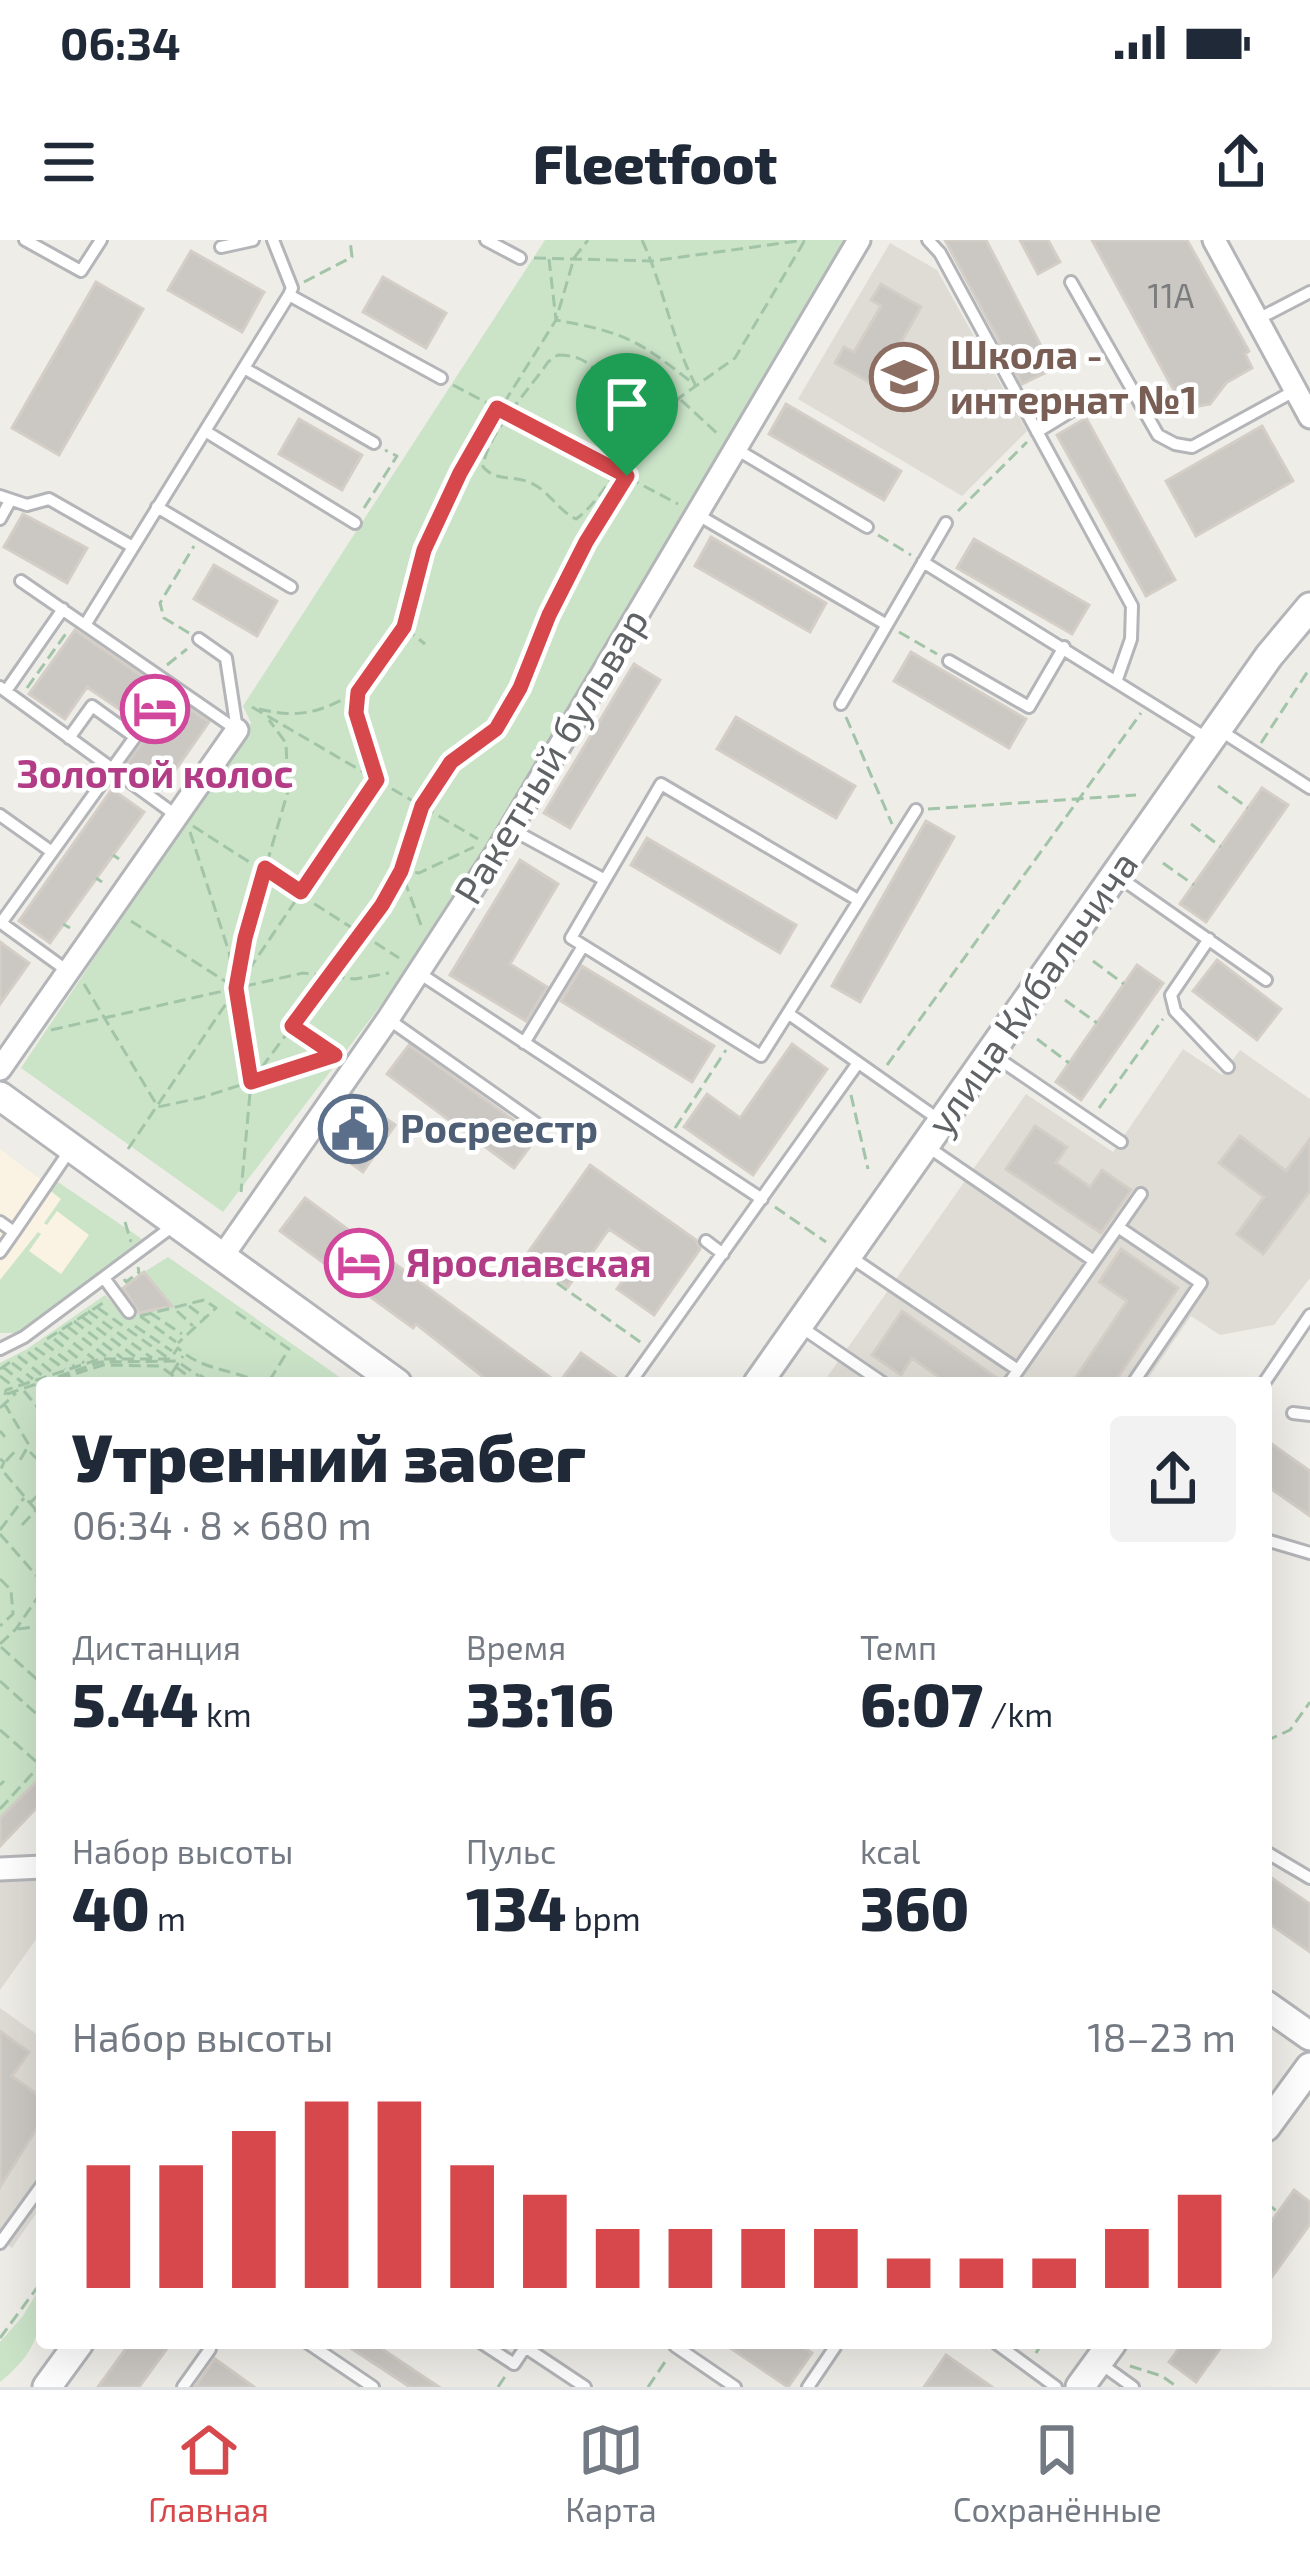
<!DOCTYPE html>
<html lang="ru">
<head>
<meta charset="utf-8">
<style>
	body { margin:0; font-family:"Exo 2",sans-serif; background:#f2f2f3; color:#1f2937; height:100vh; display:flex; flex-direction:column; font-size:45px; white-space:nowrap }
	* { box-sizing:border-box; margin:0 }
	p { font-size:39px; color:#747a83 }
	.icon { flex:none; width:66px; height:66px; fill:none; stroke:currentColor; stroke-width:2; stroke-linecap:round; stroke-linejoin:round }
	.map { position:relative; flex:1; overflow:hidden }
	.sheet { position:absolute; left:36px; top:1137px; width:1236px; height:972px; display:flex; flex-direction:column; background:#fff; border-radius:12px; box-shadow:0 12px 48px #0002 }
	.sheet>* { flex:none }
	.pin { position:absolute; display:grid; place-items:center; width:102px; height:102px; color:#fff; margin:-123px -51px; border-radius:50% 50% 50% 0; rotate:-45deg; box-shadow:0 0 12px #0007 }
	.pin .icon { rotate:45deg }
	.round { display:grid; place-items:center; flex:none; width:126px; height:126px; border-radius:12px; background:#f2f2f3 }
	.overview { display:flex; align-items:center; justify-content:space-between; height:204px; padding:0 36px }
	h1 { font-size:66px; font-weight:800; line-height:90px }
	.stats { display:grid; grid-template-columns:repeat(3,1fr); gap:18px; height:204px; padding:12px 36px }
	.stats div { display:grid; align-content:center }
	.stats b { font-size:60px; font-weight:800 }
	.stats small { font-size:33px; font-weight:400 }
	.stats p { font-size:33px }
	.chart { height:336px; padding:24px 36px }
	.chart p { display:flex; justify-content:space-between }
	.chart svg { width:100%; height:216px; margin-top:12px; stroke:#d6484b; stroke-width:6 }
	.status { display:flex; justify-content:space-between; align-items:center; height:84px; padding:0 60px; background:#fff; direction:ltr }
	.status svg { height:33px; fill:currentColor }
	header { display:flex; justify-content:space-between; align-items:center; height:156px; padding:0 36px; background:#fff; font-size:54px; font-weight:800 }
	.menu { display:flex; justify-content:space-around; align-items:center; height:168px; border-top:3px solid #e0e1e3; background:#fff; font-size:33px; color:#747a83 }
	.menu a { display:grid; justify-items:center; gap:6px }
	.menu .active { color:#d6484b }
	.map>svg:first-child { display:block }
	.commercial { fill:#faf2e2 }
	.education { fill:#dfdcd6 }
	.green { fill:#cbe4c8 }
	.building { fill:#cbc8c4; stroke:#d4cec7; stroke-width:3 }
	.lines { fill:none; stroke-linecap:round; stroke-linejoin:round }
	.service-casing { stroke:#b3b5b8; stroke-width:16 }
	.minor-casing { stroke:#b3b5b8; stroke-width:27 }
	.tertiary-casing { stroke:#b3b5b8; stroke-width:33 }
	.path { stroke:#a2c4a8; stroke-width:3; stroke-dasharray:12 6; stroke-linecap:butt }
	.service { stroke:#fff; stroke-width:10 }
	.minor { stroke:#fff; stroke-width:21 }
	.tertiary { stroke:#fff; stroke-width:27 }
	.route-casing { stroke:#fff; stroke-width:24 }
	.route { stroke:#d6484b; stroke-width:15 }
	.labels { text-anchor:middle; stroke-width:9; stroke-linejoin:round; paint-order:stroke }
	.number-label { font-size:33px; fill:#7a7c7e }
	.education-label { font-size:39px; font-weight:bold; fill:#785e54; stroke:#fff; text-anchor:start }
	.street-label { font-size:39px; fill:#5f6366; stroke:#fff }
	.hotel-label { font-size:39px; font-weight:bold; fill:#b23c85; stroke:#fff }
	.service-label { font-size:39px; font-weight:bold; fill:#4e5e75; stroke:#fff; text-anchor:start }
</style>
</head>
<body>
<div class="status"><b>06:34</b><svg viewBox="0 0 49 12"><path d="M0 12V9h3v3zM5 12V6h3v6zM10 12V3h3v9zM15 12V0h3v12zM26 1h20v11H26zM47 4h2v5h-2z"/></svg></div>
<header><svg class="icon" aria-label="menu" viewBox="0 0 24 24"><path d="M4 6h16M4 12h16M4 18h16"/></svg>Fleetfoot<svg class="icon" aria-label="share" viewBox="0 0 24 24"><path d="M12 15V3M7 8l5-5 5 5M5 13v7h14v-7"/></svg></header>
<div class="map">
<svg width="1310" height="2147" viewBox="0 0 1310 2147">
	<rect width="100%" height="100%" fill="#efede8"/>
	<path class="commercial" d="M 0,909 L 122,1000 L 0,1071 Z"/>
	<path class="education" d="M 890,3 L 937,30 L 1027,191 L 962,256 L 798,159 Z
		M 1183,809 L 1222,835 L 1240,810 L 1310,859 L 1310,1038 L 1274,1085 L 1220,1095 L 1191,1076 L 1145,1143 L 823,1143 L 1026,854 L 1113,912 Z
		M 42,1634 L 42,1691 L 0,1750 L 0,1642 Z
		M 0,1768 L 42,1798 L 42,1965 L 12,2008 L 0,1999 Z"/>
	<path class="green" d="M 545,0 L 845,0 L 501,584 L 407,731 L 223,972 L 21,828 L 251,483 L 243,466 Z
		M 58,942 L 142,999 L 19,1093 L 0,1093 L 0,1040 L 38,992 L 41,994 L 29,1011 L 61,1034 L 89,995 L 57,971 L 47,985 L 44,983 L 61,959 L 48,949 Z
		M 168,1017 L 348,1143 L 42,1143 L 42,1536 L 0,1578 L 0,1123 L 27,1109 L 105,1055 L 125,1077 L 171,1066 L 144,1032 Z
		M 42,2044 C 42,2090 38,2111 0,2142 L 0,2102 L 23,2076 Z"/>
	<path class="building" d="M 945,0 L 986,0 L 1053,129 L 1022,144 Z
		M 1020,0 L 1048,0 L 1060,22 L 1038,34 Z
		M 1092,0 L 1187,0 L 1249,111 L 1245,114 L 1252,128 L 1226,143 L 1210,164 L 1193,167 L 1178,158 Z
		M 191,11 L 264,52 L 242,92 L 168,50 Z
		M 383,37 L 446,73 L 426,108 L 363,72 Z
		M 96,42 L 143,69 L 59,215 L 12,188 Z
		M 881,44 L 921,67 L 876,146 L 835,123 L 844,107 L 854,112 L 881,66 L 871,60 Z
		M 786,164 L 901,231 L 884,260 L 769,194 Z
		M 1086,178 L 1175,340 L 1146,356 L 1057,195 Z
		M 299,179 L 362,215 L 342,250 L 279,214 Z
		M 1262,186 L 1293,241 L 1196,296 L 1166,241 Z
		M 23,274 L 87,308 L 67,343 L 4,307 Z
		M 711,297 L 826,363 L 810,392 L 695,326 Z
		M 974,299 L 1089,365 L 1072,394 L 957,328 Z
		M 214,325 L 277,361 L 257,396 L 194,359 Z
		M 75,390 L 209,482 L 162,549 L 127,524 L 150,490 L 87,447 L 65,479 L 29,454 Z
		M 911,412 L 1026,479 L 1009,508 L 894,441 Z
		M 634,424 L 660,440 L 570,588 L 544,573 Z
		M 736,477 L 855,546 L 836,578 L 717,509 Z
		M 1262,548 L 1288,565 L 1206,682 L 1180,664 Z
		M 112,549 L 144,572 L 50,703 L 19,681 Z
		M 926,581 L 954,597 L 860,762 L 832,746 Z
		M 647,598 L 796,685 L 780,713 L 631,625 Z
		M 520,620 L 558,644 L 510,724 L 547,747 L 526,781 L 450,735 Z
		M 0,702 L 29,723 L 0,764 Z
		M 1217,720 L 1281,769 L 1257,800 L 1193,751 Z
		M 1137,725 L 1163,743 L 1081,860 L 1056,842 Z
		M 582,726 L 714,806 L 692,842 L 561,761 Z
		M 792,804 L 827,829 L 753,935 L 684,887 L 707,854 L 740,878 Z
		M 409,805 L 537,897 L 514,928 L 387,834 Z
		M 365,864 L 395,885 L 363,932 L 332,910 Z
		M 1035,886 L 1067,907 L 1056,923 L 1090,947 L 1102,930 L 1131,950 L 1101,993 L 1006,929 Z
		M 1240,896 L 1286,931 L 1310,899 L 1310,951 L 1263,1014 L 1237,994 L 1264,957 L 1219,923 Z
		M 590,925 L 696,1000 L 700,1009 L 654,1075 L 617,1049 L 643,1012 L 609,989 L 568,1047 L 525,1017 Z
		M 305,958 L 484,1089 L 558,1143 L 491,1143 L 416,1084 L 413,1088 L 280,991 Z
		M 1121,1009 L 1178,1048 L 1114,1143 L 1072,1143 L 1127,1061 L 1099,1042 Z
		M 144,1032 L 172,1066 L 139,1073 L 123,1048 Z
		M 902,1071 L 1000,1140 L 999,1143 L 947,1143 L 912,1118 L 901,1135 L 872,1115 Z
		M 581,1113 L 621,1141 L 620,1143 L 559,1143 Z
		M 1266,1200 L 1310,1231 L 1310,1276 L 1266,1245 Z
		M 42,1536 L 42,1562 L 0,1606 L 0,1578 Z
		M 1266,1634 L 1310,1664 L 1310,1712 L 1266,1681 Z
		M 0,1791 L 29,1812 L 12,1836 L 42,1858 L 42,1880 L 0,1947 Z
		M 1294,1950 L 1310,1962 L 1310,1984 L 1266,2045 L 1266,1989 Z
		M 130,2103 L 171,2103 L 139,2147 L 98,2147 Z
		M 343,2103 L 373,2103 L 439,2147 L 410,2147 Z
		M 723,2103 L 796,2103 L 812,2113 L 788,2147 Z
		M 1183,2103 L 1224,2103 L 1196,2142 L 1169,2122 Z
		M 946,2115 L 992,2147 L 924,2147 Z
		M 215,2119 L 254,2147 L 195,2147 Z"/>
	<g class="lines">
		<g class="service-casing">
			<path id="service" d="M 25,0 L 81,31 L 101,0
				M 486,0 L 520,18
				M 928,0 L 940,13 L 1132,366 L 1131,399 L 1116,442
				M 221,7 L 253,0
				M 1071,42 L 1158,195 L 1175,204 L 1192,207 L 1296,150
				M 289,55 L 441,138
				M 1258,79 L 1310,52
				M 244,128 L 374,203
				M 205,191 L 355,283
				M 1037,192 L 1091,159
				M 736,209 L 867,287
				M 0,256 L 27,265 L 49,259 L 133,307
				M 157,267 L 291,347
				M 698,275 L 887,385
				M 0,279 L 10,261
				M 923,322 L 1208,499
				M 21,341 L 237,490
				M 85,385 L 289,55 L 292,48 L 273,0
				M 199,399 L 226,418 L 237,490
				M 949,421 L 1029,467 L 1064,407
				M 0,447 L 177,576
				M 6,451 L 63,369
				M 841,464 L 946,283
				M 1221,491 L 1310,548
				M 0,575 L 52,612
				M 511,589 L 605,640
				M 1116,635 L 1266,740
				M 858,660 L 661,544 L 571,698 L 761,816 L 916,570
				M 0,682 L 69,732
				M 1,683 L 135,497 L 92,466 L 69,498
				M 1209,699 L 1171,755 L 1175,771 L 1228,827
				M 419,733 L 762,959
				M 789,774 L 938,879
				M 388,779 L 537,884
				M 524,803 L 583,706
				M 990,813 L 1121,902
				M 928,907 L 1094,1021
				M 0,982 L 14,992 L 70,910
				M 1118,987 L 1201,1043 L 1133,1143
				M 706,1001 L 723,1014
				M 0,1012 L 14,992
				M 852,1018 L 1018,1130
				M 104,1038 L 129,1072
				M 801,1087 L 883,1143
				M 0,1109 L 24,1097 L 173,986
				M 630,1143 L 858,823
				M 1009,1143 L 1141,954
				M 1264,1143 L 1310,1075
				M 1293,1173 L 1310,1175
				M 1266,1300 L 1310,1313
				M 1266,1612 L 1310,1638
				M 0,2003 L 42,1945
				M 308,2103 L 373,2147
				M 482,2103 L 514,2124 L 526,2106
				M 677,2103 L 675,2106 L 735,2147
				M 996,2103 L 1056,2147
				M 525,2107 L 585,2147
				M 1101,2124 L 1133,2147
				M 183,2147 L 210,2109
				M 808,2147 L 835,2107 L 829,2103"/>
		</g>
		<g class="minor-casing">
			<path id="minor" d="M 1214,0 L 1310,177
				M 0,829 L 237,490
				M 222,1017 L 388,779 L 498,610 L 859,0
				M 0,1629 L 42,1627"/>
		</g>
		<g class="tertiary-casing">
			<path id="tertiary" d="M 0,856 L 397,1143
				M 758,1143 L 1269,416 L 1310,367
				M 1266,1765 L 1310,1796
				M 1266,1887 L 1310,1827
				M 47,2147 L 79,2103
				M 1080,2147 L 1112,2103"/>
		</g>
		<path class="path" d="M 642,0 C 664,47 671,98 695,144
			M 534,18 L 652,21 L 805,0
			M 549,19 L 556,80 C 627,93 638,100 695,145
			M 304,42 L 352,17 L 350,0
			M 558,115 C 587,115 599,130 611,156 L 643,166 L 647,172 C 638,200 601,262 576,279 C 557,270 549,250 529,242 C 511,235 497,242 483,227 C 486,195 530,149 548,122 Z
			M 453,145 L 678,264
			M 681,160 L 720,196
			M 364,268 L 397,216 L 385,210
			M 958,271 L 1027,202
			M 878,295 L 911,315
			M 405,388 L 425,404
			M 899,392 L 937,414
			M 189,393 L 164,378 L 160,363 L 194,306
			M 167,425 L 187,409
			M 27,448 L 67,392
			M 252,467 L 478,599
			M 259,469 C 301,479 320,472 357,452
			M 846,477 L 892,584
			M 1261,503 L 1310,428
			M 1218,546 L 1248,568
			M 928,569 L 1136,555
			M 1191,584 L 1221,607
			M 193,586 L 399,718
			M 190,592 L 229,712 L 251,842 L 241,952
			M 113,615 L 119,619
			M 1163,623 L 1194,645
			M 96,638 L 102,642
			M 131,681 L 250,757
			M 63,684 L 70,688
			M 421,685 L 401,631 L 419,633 L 474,607
			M 1093,721 L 1124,744
			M 84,744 L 158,867 L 200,858 L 335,815
			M 237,746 L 245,698 L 288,551 L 286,503 L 269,480
			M 1065,760 L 1097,783
			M 294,787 L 335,815
			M 51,790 L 303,733 L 355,739 L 389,733
			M 1037,799 L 1069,823
			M 887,825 L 1141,473
			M 251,842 L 382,665 L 401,631 L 422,566 L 451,522 L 496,489 L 520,448 L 549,375 L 586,301 L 649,197 L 679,158 L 735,118 L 805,0
			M 851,855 L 868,929
			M 1099,868 L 1163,779
			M 675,888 L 726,810
			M 128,909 L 377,540 L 356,473 L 357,452 L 404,387 L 424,311 L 460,233 L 556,80 L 574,18 L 588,0
			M 775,967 L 826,1002
			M 125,982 L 131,1002
			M 124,1039 L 126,1042 L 139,1032 L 138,1027
			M 557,1043 L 643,1104
			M 189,1066 L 205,1078
			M 98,1068 L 168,1118
			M 88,1071 L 152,1118
			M 177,1071 L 193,1086
			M 236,1072 L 289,1109 L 268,1143
			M 150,1073 L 182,1094
			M 140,1076 L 204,1060 L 216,1068 L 178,1103
			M 140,1076 L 176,1102
			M 82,1077 L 137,1118
			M 74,1081 L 122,1118
			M 135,1086 L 172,1111
			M 68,1087 L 108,1118
			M 59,1092 L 94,1119
			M 47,1099 L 103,1063
			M 54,1099 L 84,1123
			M 44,1103 L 74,1126
			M 35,1108 L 65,1129
			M 28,1112 L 53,1133
			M 18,1116 L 43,1136
			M 12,1123 L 33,1139
			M 181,1124 L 199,1136
			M 3,1127 L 23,1143
			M 176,1127 L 197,1143
			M 0,1129 L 13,1120
			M 172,1133 L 183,1116
			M 200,1135 L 210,1143
			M 0,1136 L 13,1146
			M 59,1139 L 103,1125 L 160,1126 L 183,1143
			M 24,1151 L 38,1168
			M 7,1154 L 101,1122 L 180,1121
			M 5,1155 L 6,1150 L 100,1119 L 170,1119 L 178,1108 C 202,1131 231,1128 260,1143
			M 4,1163 L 29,1205 L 20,1220
			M 0,1168 L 16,1153
			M 0,1191 L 5,1197
			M 30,1212 L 42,1224
			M 0,1219 L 4,1222 L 1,1229 L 42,1277
			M 6,1221 L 17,1209
			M 31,1262 L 42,1251
			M 22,1285 L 36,1270
			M 0,1290 L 24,1258
			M 0,1294 L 42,1342
			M 0,1339 L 11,1350 L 13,1374 L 0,1386
			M 18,1389 L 42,1386
			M 0,1404 L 16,1389 L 42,1351
			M 1,1407 L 42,1444
			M 0,1441 L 42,1479
			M 0,1490 L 39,1524
			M 1266,1501 L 1290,1490 L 1310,1462
			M 0,1545 L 4,1541
			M 0,1569 L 42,1523
			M 1266,1963 L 1278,1972
			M 0,2098 L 42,2041
			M 1036,2113 L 1042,2103
			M 1130,2126 L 1162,2136 L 1177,2147
			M 498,2147 L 506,2135
			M 648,2147 L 667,2119"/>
		<use href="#service" class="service"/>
		<use href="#minor" class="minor"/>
		<use href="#tertiary" class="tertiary"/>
	</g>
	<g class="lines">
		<g class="route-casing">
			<path id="route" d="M 497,168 L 627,236 L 586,302 L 549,375 L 520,448 L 496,489 L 451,522 L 422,566 L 401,631 L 382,665 L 292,786 L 335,815 L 251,842 L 236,748 L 245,698 L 265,628 L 301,652 L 377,540 L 356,473 L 358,452 L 404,387 L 424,310 L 460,233 Z"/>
		</g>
		<use href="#route" class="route"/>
	</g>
	<defs>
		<g id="school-ring" transform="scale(3.45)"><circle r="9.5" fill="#fff" stroke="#8d6e63" stroke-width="1.5"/><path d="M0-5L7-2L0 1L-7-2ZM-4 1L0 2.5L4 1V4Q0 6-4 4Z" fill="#8d6e63"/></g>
		<g id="hotel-ring" transform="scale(3.45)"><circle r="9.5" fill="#fff" stroke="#d1479c" stroke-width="1.5"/><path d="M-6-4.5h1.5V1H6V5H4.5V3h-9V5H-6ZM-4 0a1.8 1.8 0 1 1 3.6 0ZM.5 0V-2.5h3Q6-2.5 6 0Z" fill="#d1479c"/></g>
		<g id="civic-ring" transform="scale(3.45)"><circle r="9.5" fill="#fff" stroke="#5c6f8a" stroke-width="1.5"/><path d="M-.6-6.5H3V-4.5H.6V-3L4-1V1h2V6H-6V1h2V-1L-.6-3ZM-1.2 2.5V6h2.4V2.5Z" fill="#5c6f8a"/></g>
	</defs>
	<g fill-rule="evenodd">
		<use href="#school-ring" x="904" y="137"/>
		<use href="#hotel-ring" x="155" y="469"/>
		<use href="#civic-ring" x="353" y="889"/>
		<use href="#hotel-ring" x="359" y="1023"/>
	</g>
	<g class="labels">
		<g class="number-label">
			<text x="1171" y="68">11А</text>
		</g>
		<g class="education-label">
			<text x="950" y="129">Школа -<tspan x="950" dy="45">интернат №1</tspan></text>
		</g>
		<g class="street-label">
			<text transform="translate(551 516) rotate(-59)" y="14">Ракетный бульвар</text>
			<text transform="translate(1032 753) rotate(-55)" y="14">улица Кибальчича</text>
		</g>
		<g class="hotel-label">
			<text x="155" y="548">Золотой колос</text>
			<text x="406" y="1037" text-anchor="start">Ярославская</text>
		</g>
		<g class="service-label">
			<text x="400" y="903">Росреестр</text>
		</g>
	</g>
</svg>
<div class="pin" style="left:627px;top:236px;background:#1e9e55"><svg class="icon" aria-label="arrive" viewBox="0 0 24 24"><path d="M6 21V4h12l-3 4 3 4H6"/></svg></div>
<section class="sheet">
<div class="overview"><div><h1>Утренний забег</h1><p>06:34 · 8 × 680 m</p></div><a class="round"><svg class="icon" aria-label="share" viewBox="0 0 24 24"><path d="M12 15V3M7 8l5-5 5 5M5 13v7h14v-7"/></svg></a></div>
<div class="stats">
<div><p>Дистанция</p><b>5.44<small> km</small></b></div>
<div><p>Время</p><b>33:16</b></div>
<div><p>Темп</p><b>6:07<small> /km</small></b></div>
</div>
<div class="stats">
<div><p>Набор высоты</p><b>40<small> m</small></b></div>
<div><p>Пульс</p><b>134<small> bpm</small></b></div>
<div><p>kcal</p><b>360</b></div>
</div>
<div class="chart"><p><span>Набор высоты</span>18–23 m</p>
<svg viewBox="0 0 160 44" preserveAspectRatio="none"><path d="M5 44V19M15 44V19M25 44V12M35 44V6M45 44V6M55 44V19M65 44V25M75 44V32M85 44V32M95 44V32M105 44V32M115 44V38M125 44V38M135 44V38M145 44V32M155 44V25"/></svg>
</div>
</section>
</div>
<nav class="menu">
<a class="active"><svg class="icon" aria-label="home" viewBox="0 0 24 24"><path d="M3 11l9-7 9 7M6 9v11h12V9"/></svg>Главная</a>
<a><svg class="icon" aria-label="map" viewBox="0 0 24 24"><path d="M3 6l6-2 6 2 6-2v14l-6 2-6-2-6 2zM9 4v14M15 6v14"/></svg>Карта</a>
<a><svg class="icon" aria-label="saved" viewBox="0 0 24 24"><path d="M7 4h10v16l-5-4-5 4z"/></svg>Сохранённые</a>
</nav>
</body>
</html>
